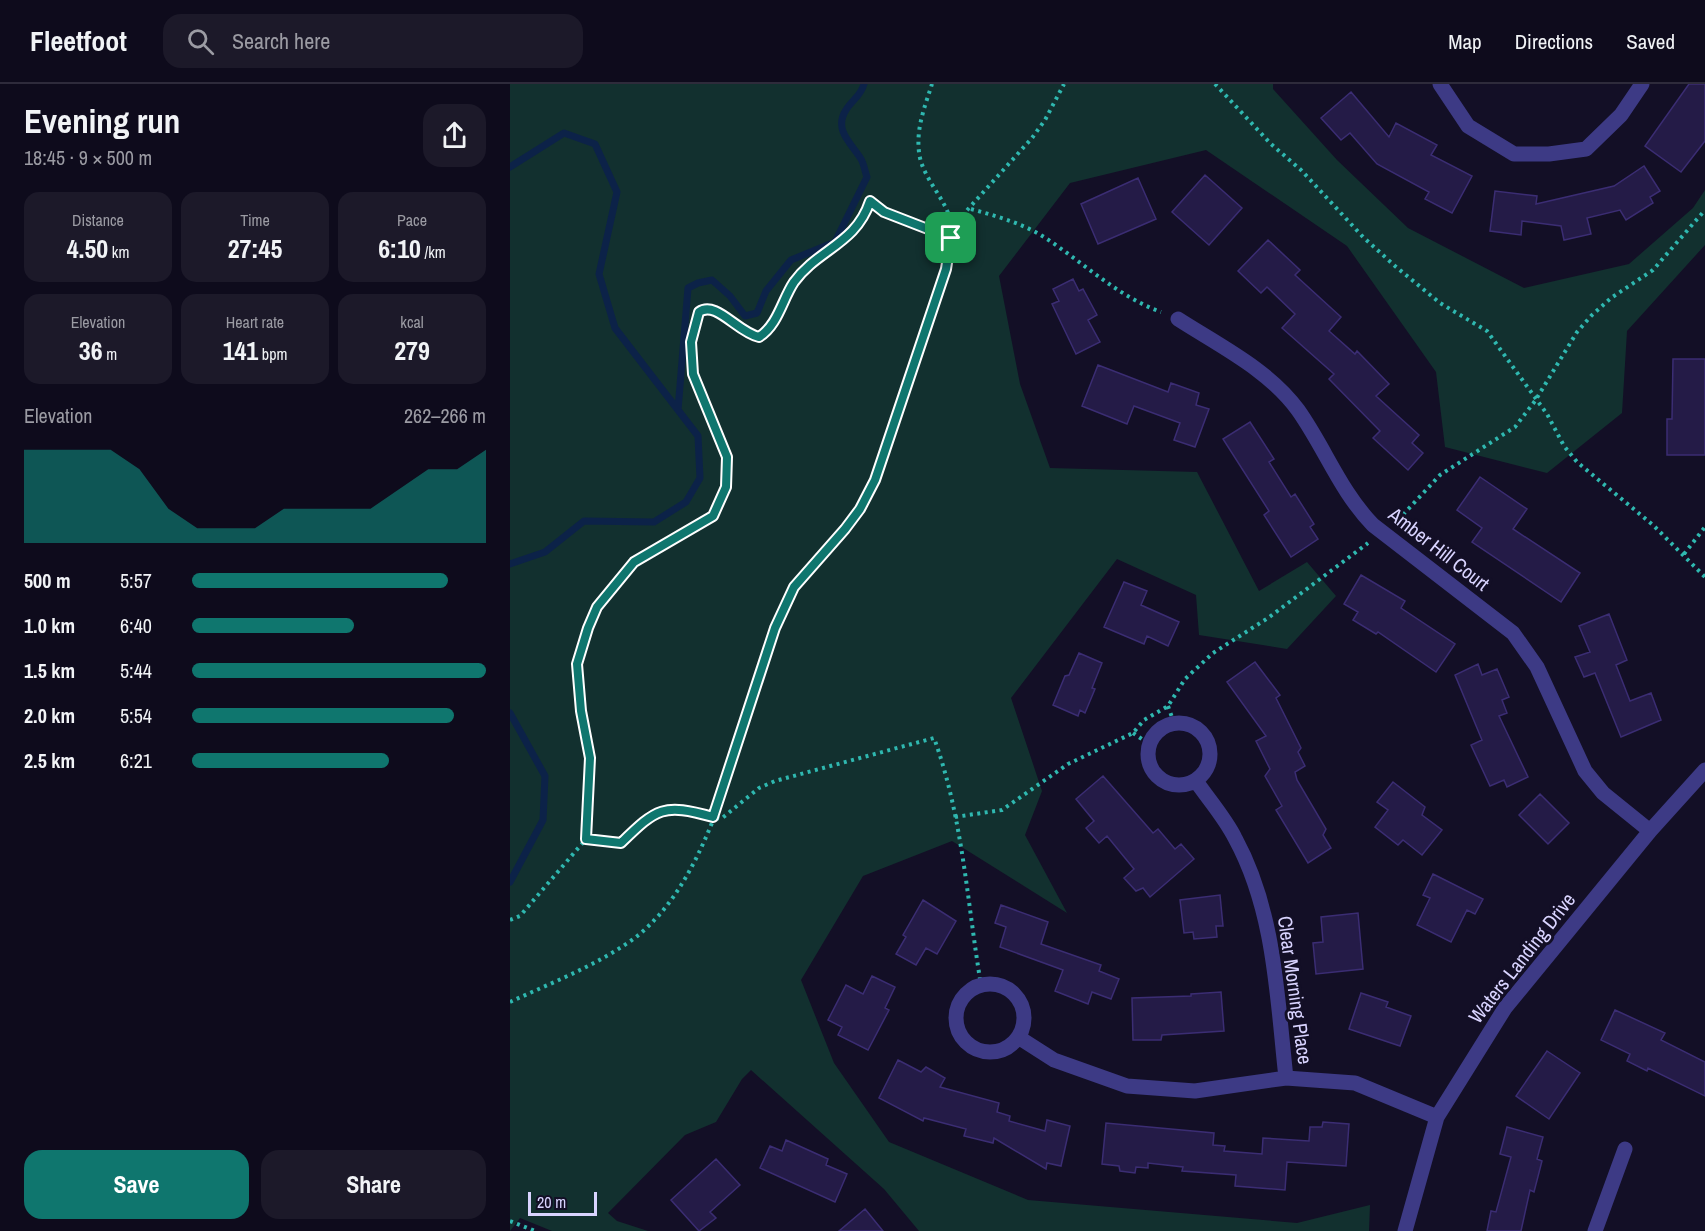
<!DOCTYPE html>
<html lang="en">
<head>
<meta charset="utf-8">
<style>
	body { margin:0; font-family:"Archivo Narrow",sans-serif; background:#1c1929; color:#f1f3f6; height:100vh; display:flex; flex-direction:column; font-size:22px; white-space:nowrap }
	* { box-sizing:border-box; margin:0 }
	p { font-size:20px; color:#9b9ba3 }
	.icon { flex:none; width:33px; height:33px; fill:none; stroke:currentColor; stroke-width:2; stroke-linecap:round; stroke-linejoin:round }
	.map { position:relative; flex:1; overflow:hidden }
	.details { display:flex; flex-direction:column; background:#0e0b1c; width:510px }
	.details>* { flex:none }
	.scale { position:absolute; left:18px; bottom:15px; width:69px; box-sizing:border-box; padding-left:6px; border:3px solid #d9d4ff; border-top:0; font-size:16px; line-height:21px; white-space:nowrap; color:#d9d4ff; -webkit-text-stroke:4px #130f26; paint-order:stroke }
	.pin { position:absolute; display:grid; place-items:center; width:51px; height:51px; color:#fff; margin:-26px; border-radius:12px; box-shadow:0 3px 9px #0006 }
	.round { display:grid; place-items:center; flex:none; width:63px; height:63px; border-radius:18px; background:#1c1929 }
	.overview { display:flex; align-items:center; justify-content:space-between; height:102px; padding:0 24px }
	h1 { font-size:33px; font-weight:700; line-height:45px }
	.figures { display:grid; grid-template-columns:repeat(3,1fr); gap:9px; height:102px; padding:6px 24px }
	.figures div { display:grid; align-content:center; border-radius:15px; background:#1c1929; text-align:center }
	.figures b { font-size:26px; font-weight:700 }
	.figures small { font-size:16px; font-weight:400 }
	.figures p { font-size:16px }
	.chart { height:168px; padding:12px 24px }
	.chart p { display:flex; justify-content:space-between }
	.chart svg { width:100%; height:108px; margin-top:6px; fill:#0f766e; opacity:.7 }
	.cta { display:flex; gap:12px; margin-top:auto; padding:12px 24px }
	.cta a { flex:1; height:69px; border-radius:18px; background:#0f766e; color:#fff; font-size:24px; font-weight:700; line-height:69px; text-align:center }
	.cta a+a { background:#1c1929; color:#f1f3f6 }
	ul { padding:0 24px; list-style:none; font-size:20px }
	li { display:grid; grid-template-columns:96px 72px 1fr; align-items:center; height:45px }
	li i { height:15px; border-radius:8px; background:#0f766e }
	header { display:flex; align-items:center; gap:36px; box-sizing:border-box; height:84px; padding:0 30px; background:#0e0b1c; border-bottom:2px solid #2e2b3b }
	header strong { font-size:28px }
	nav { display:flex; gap:33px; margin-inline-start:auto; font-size:21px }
	.search { width:420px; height:54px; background:#1c1929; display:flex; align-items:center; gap:15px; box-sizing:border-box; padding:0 21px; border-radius:18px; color:#9b9ba3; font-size:22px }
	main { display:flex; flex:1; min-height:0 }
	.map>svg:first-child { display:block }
	.green { fill:#12302f }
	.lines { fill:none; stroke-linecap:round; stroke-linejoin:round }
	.stream { stroke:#0c2248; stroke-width:7 }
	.building { fill:#241b47; stroke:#3b2d73; stroke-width:1.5 }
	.path { stroke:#2fb8b0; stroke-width:4; stroke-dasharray:3 4.5; stroke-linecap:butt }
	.minor { stroke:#3d3a85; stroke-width:15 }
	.route-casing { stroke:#fff; stroke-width:12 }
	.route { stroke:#0f766e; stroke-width:8 }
	.labels { text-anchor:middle; stroke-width:6; stroke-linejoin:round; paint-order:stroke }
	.street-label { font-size:20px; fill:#d9d4ff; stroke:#130f26 }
</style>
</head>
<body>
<header>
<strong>Fleetfoot</strong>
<div class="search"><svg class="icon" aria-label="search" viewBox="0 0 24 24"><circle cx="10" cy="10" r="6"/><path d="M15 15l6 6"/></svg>Search here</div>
<nav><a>Map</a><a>Directions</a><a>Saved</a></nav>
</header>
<main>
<section class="details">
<div class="overview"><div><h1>Evening run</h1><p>18:45 · 9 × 500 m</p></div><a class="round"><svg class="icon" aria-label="share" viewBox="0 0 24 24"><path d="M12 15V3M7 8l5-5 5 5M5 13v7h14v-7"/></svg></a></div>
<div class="figures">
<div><p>Distance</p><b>4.50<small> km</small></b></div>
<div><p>Time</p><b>27:45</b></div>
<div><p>Pace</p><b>6:10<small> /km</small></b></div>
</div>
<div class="figures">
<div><p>Elevation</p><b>36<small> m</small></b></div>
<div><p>Heart rate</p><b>141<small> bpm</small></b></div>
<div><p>kcal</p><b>279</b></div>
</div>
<div class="chart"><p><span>Elevation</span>262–266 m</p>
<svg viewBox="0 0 160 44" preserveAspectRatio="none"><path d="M0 44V6L10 6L20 6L30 6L40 14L50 30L60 38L70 38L80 38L90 30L100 30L110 30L120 30L130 22L140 14L150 14L160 6V44z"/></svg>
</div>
<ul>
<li><b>500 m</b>5:57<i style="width:87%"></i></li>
<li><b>1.0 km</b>6:40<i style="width:55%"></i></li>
<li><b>1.5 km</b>5:44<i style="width:100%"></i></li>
<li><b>2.0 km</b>5:54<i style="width:89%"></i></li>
<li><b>2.5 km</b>6:21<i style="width:67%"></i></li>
</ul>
<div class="cta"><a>Save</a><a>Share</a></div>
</section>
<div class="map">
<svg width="1195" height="1147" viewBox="0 0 1195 1147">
	<rect width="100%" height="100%" fill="#130f26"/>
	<path class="green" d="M 0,0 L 763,0 L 763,5 L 827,76 L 898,144 L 1014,204 L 1119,180 L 1183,124 L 1195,106 L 1195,161 L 1117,247 L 1112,329 L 1037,389 L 935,363 L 926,288 L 837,162 L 696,66 L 560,99 L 489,192 L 510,300 L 540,384 L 687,388 L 749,507 L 797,478 L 826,512 L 777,565 L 689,551 L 686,511 L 607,475 L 501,614 L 532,707 L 515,751 L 557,829 L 442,757 L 353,792 L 291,896 L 324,979 L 379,1058 L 518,1116 L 787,1139 L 860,1121 L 859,1147 L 409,1147 L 374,1105 L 241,986 L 232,995 L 206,1038 L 175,1051 L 98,1129 L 107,1137 L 138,1147 L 42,1147 L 10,1134 L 0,1147 Z"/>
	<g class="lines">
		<path class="stream" d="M 0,83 L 54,49 L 85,60 L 107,108 L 89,190 L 105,244 L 188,352 L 190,394 L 176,418 L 144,438 L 74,437 L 35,468 L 0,480
			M 168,326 L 178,204 L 188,199 L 202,196 L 220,212 L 235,232 L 247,229 L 256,207 L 281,176 L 325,158 L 357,93 C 355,88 354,80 351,75 C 342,60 323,46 336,26 C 342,16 351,12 354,0
			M 0,629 L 35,692 L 33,736 L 0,798"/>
	</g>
	<path class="building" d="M 1179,0 L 1195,0 L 1195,57 L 1171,88 L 1135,62 Z
		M 841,8 L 879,53 L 886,39 L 927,61 L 921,71 L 962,92 L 942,129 L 915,115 L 919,108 L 867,80 L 840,49 L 831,56 L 811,34 Z
		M 1134,82 L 1150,107 L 1140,113 L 1143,119 L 1116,136 L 1110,126 L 1077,134 L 1081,150 L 1054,156 L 1051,142 L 1012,137 L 1011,151 L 980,147 L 985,107 L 1027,112 L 1026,120 L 1104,102 Z
		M 695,91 L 732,124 L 699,161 L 662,128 Z
		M 628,94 L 646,135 L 588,160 L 571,120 Z
		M 758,156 L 790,186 L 785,191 L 831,233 L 819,247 L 845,270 L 847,267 L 879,300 L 866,312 L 909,351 L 902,359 L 913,369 L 898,386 L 863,354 L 870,347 L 819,295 L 824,290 L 772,244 L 785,230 L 757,203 L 751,209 L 728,187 Z
		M 563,195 L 569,207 L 573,205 L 587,231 L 578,236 L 590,258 L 566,270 L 542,220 L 549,217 L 543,205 Z
		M 1163,275 L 1195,275 L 1195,371 L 1157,371 L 1157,335 L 1162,335 Z
		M 588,281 L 658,308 L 661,299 L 689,309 L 686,321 L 699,325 L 685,363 L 664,356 L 670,339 L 624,322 L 617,340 L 572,322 Z
		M 740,338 L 764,375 L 759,378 L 781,413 L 785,410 L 804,440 L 800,443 L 808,455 L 781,473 L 754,431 L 759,427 L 713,355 Z
		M 970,393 L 1017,425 L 1003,445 L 1070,489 L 1051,518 L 962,458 L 972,444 L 947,426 Z
		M 851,491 L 895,517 L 891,524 L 945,560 L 926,588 L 868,548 L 866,550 L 843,536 L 848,528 L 834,520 Z
		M 614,498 L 637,507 L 631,521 L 669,538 L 658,562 L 637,552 L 634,560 L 594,543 Z
		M 1099,530 L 1117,576 L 1106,581 L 1120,617 L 1141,609 L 1151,636 L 1111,653 L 1085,589 L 1074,593 L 1065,573 L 1080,568 L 1069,542 Z
		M 569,569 L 592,579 L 582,604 L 585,605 L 575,629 L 570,626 L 568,632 L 543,621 L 555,592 L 559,591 Z
		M 745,578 L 770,611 L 766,614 L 791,664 L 788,668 L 795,682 L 785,688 L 787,696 L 816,745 L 813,751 L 821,764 L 798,779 L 766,726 L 772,722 L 755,692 L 760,685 L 746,657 L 756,652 L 717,598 Z
		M 968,580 L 972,591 L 987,585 L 999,613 L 992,616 L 997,629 L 989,632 L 1018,693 L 997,703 L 994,696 L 980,702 L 961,661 L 972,656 L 945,591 Z
		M 593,692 L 643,749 L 648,745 L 665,765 L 671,760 L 684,775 L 640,813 L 633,804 L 626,807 L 614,794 L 624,785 L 597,752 L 589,759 L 576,744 L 584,737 L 566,715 Z
		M 883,698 L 915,723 L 912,731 L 932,746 L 912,771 L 893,756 L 888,761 L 865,743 L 878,726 L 867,718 Z
		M 1030,710 L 1059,739 L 1038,760 L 1009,731 Z
		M 923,790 L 973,815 L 965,830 L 957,826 L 941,858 L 907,841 L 920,814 L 913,811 Z
		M 710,811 L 713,842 L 706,842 L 707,853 L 684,855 L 683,848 L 674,849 L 670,816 Z
		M 413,816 L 446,837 L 427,870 L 416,864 L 406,881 L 386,870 L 396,853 L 393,851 Z
		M 491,821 L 538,838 L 531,860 L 591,881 L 589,887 L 609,895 L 601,915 L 582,908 L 578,920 L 545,907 L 553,886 L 490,863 L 496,843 L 485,839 Z
		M 848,829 L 853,885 L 806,890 L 803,859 L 813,858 L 811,833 Z
		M 362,892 L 385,903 L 375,924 L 379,926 L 358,966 L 328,951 L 332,943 L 318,936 L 336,901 L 353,910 Z
		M 711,908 L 714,947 L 652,951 L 651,956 L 623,956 L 622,914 L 681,912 L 681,910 Z
		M 851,909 L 878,918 L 876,923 L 901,932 L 890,962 L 839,945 Z
		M 1105,926 L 1155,949 L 1151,956 L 1195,978 L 1195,1012 L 1138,984 L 1137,987 L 1117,977 L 1120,970 L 1091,956 Z
		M 1037,967 L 1070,989 L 1039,1035 L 1006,1012 Z
		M 388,976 L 411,988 L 416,983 L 435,994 L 430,1003 L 489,1019 L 487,1028 L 500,1032 L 499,1037 L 535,1047 L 537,1036 L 560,1042 L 551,1082 L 537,1079 L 536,1085 L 484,1054 L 483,1059 L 454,1052 L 456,1045 L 414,1034 L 413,1037 L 369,1014 Z
		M 813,1038 L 839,1040 L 836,1082 L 777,1078 L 775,1106 L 725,1102 L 726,1091 L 672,1087 L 673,1083 L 638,1079 L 638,1084 L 626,1083 L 625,1089 L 610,1087 L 609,1082 L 592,1080 L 596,1039 L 704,1049 L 703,1061 L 715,1062 L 714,1067 L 752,1070 L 753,1054 L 799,1057 L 800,1043 L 812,1043 Z
		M 997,1043 L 1033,1053 L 1027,1075 L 1032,1077 L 1024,1108 L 1020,1106 L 1011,1147 L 977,1147 L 981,1127 L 986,1128 L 1001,1073 L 990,1070 Z
		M 276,1056 L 318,1075 L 316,1081 L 337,1090 L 325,1118 L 250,1084 L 260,1062 L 272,1067 Z
		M 206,1075 L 230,1101 L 200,1128 L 206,1134 L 189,1147 L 161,1116 Z
		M 355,1125 L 373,1147 L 329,1147 Z"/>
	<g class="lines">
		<path class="path" d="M 705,0 L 761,60 L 791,86 L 853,153 L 885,182 L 930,219 L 977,247 L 1037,330 L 1054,362 L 1067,378 L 1143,441 L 1195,493
			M 461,125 C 486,132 512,139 534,153 C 574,179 607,212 651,228
			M 442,143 L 522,54 L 535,36 L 554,0
			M 888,436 L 930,391 L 1005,343 L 1025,317 L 1067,248 L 1081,232 L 1101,214 L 1143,186 L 1195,126
			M 1174,470 L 1195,443
			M 658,622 L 664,639
			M 623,649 L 639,660
			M 445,733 L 492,726 L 558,680 L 623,649 L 634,636 L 658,622 L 675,595 L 703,569 L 758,534 L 858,459
			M 76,755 L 80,674 L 71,627 L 67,580 L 78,544 L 87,523 L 124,478 L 203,433 L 216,403 L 217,373 L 182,290 L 181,258 L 189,228 C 193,225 197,222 203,224 C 217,228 230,248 249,253 C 268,241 272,216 284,198 C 308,166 346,160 360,117 L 374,128 L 441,154
			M 0,836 L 10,832 L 76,755 L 111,759 C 153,718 156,721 211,735 L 249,704 L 265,697 L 424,654 C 453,734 457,818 471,901
			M 0,918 C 41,899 85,882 122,856 C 212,790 230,624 274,525 C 287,494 313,472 334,446 C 347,431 356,414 365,396 L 436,185 C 439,172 443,157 442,144 C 439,116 412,96 409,68 C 406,44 415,22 422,0
			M 0,1137 L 25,1147"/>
		<path class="minor" d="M 930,0 L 958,42 L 1004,70 L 1039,70 L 1076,65 L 1111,31 L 1132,0
			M 668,235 C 710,262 759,286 788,326 C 815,364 830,407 863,441 L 1003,549 L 1027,583 L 1075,687 L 1093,709 L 1140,747
			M638 670a31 31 0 1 1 62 0a31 31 0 1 1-62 0Z
			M 686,697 C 699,716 715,734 725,754 C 765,827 767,913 776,994
			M446 934a34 34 0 1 1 68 0a34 34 0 1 1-68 0Z
			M 508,953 L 544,976 L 617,1002 L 685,1007 L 776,994 L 845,999 L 927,1033
			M 895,1147 L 927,1033 L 995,924 L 1140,747 L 1195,686
			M 1085,1147 L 1115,1065"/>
	</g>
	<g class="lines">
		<g class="route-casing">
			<path id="route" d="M 360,117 L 374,128 L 441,154 L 436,185 L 365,396 L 350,425 L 335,445 L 284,503 L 265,544 L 203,733 C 153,719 147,724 111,759 L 76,755 L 80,674 L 71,627 L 67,580 L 78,544 L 87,523 L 124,478 L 203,432 L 216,403 L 217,373 L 183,290 L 181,258 L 189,228 C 206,216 227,248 249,253 C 268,241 272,216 284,198 C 308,165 346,160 360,117 Z"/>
		</g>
		<use href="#route" class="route"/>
	</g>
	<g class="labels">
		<g class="street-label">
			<text transform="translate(929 465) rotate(38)" y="7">Amber Hill Court</text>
			<text transform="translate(1012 874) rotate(-52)" y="7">Waters Landing Drive</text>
			<text transform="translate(785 906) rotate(82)" y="7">Clear Morning Place</text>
		</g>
	</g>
</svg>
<div class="scale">20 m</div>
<div class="pin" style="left:441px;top:154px;background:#1e9e55"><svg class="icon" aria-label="arrive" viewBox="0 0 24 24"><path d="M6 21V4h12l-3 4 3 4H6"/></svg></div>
</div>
</main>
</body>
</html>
